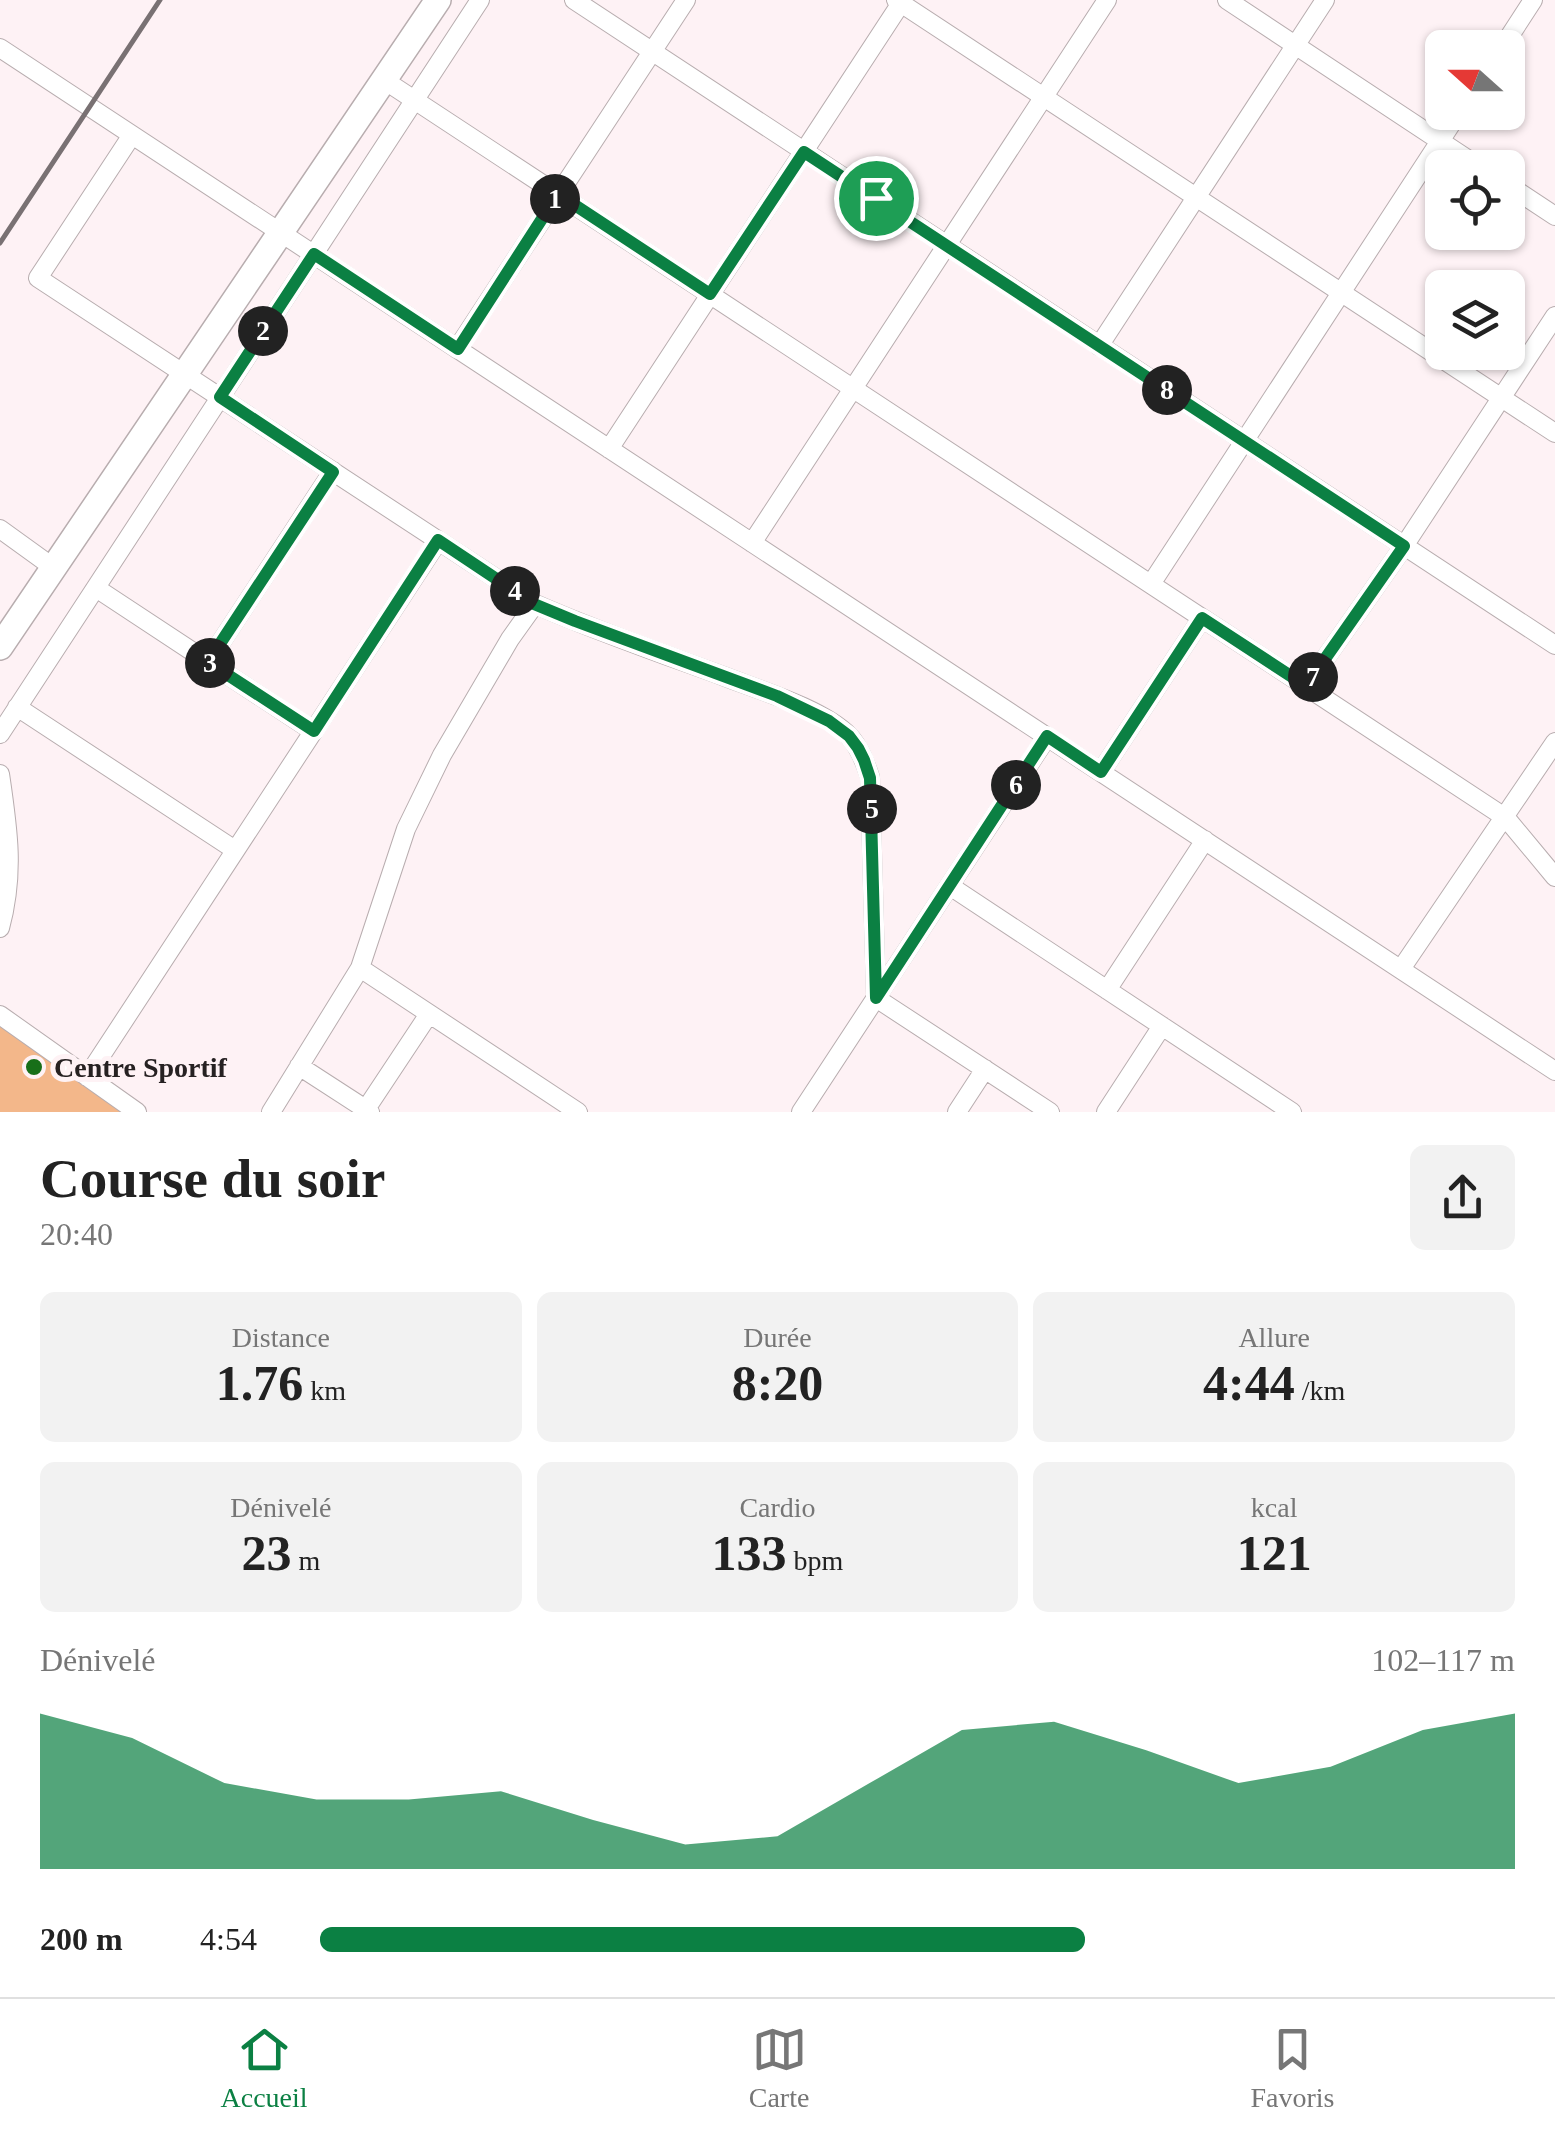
<!DOCTYPE html>
<html lang="fr">
<head>
<meta charset="utf-8">
<style>
	body { margin:0; font-family:"Times New Roman",serif; background:#f2f2f2; color:#222; height:100vh; display:flex; flex-direction:column; font-size:38px; white-space:nowrap }
	* { box-sizing:border-box; margin:0 }
	p { font-size:32px; color:#767676 }
	.icon { flex:none; width:55px; height:55px; fill:none; stroke:currentColor; stroke-width:2; stroke-linecap:round; stroke-linejoin:round }
	.map { position:relative; height:1112px; overflow:hidden }
	.details { display:flex; flex-direction:column; background:#fff; flex:1 }
	.details>* { flex:none }
	.needle { width:65px; rotate:291deg }
	.fabs { position:absolute; left:1425px; top:30px; display:grid; gap:20px }
	.fabs a { display:grid; place-items:center; width:100px; height:100px; border-radius:15px; background:#fff; box-shadow:0 2px 8px #0004; font-size:50px }
	.pin { position:absolute; display:grid; place-items:center; width:85px; height:85px; color:#fff; margin:-42px; border:5px solid #fff; border-radius:50%; box-shadow:0 2px 10px #0007 }
	.km { position:absolute; width:50px; height:50px; margin:-25px; border-radius:50%; background:#222; color:#fff; font-size:28px; line-height:50px; text-align:center }
	.round { display:grid; place-items:center; flex:none; width:105px; height:105px; border-radius:15px; background:#f2f2f2 }
	.overview { display:flex; align-items:center; justify-content:space-between; height:170px; padding:0 40px }
	h1 { font-size:55px; font-weight:700; line-height:75px }
	.metrics { display:grid; grid-template-columns:repeat(3,1fr); gap:15px; height:170px; padding:10px 40px }
	.metrics div { display:grid; align-content:center; border-radius:15px; background:#f2f2f2; text-align:center }
	.metrics b { font-size:50px; font-weight:700 }
	.metrics small { font-size:28px; font-weight:400 }
	.metrics p { font-size:28px }
	.chart { height:280px; padding:20px 40px }
	.chart p { display:flex; justify-content:space-between }
	.chart svg { width:100%; height:180px; margin-top:10px; fill:#0b8043; opacity:.7 }
	ul { padding:0 40px; list-style:none; font-size:32px }
	li { display:grid; grid-template-columns:160px 120px 1fr; align-items:center; height:75px }
	li i { height:25px; border-radius:12px; background:#0b8043 }
	.tab-bar { display:flex; justify-content:space-around; align-items:center; height:140px; border-top:2px solid #e0e0e0; background:#fff; font-size:28px; color:#767676 }
	.tab-bar a { display:grid; justify-items:center; gap:5px }
	.tab-bar .on { color:#0b8043 }
	.map>svg:first-child { display:block }
	.green { fill:#f3b78a }
	.lines { fill:none; stroke-linecap:round; stroke-linejoin:round }
	.street-casing { stroke:#b8adaf; stroke-width:20 }
	.primary-casing { stroke:#b8adaf; stroke-width:28 }
	.street { stroke:#fff; stroke-width:18 }
	.primary { stroke:#fff; stroke-width:25 }
	.rail { stroke:#797173; stroke-width:5 }
	.route-casing { stroke:#fff; stroke-width:20 }
	.route { stroke:#0b8043; stroke-width:12 }
	.poi-dot { fill:#186f19; stroke:#fef2f5; stroke-width:4 }
	.labels { text-anchor:middle; stroke-width:10; stroke-linejoin:round; paint-order:stroke }
	.poi-label { font-size:28px; font-weight:bold; fill:#262122; stroke:#fef2f5; text-anchor:start }
</style>
</head>
<body>
<div class="map">
<svg width="1555" height="1112" viewBox="0 0 1555 1112">
	<rect width="100%" height="100%" fill="#fef2f5"/>
	<path class="green" d="M 0,1022 L 138,1112 L 0,1112 Z"/>
	<g class="lines">
		<g class="street-casing">
			<path id="street" d="M 574,0 L 1555,645
				M 896,0 L 1555,433
				M 1227,0 L 1481,168
				M 0,48 L 1555,1071
				M 1502,48 L 1533,0
				M 384,80 L 1506,818 L 1555,877
				M 132,135 L 38,278 L 535,604 C 596,631 660,653 723,676 C 759,690 823,709 849,736 C 860,748 865,763 870,777 L 876,998 L 1050,1112
				M 1508,185 L 1555,216
				M 1099,346 L 1325,0
				M 457,349 L 686,0
				M 609,449 L 903,0
				M 0,529 L 54,568
				M 752,543 L 1107,0
				M 1151,584 L 1459,112
				M 96,588 L 313,731
				M 208,662 L 333,471
				M 1306,686 L 1404,546 L 1555,316
				M 17,707 L 235,850
				M 0,734 L 480,0
				M 1101,772 L 1202,618
				M 0,774 C 8,828 15,873 0,928
				M 950,886 L 1292,1112
				M 360,968 L 578,1112
				M 1401,969 L 1555,742
				M 1107,990 L 1205,840
				M 0,1015 L 137,1112
				M 299,1066 L 370,1112
				M 87,1077 L 438,541
				M 366,1109 L 429,1014
				M 271,1112 L 360,968 L 406,829 L 442,755 L 510,639 L 535,604
				M 801,1112 L 1047,737
				M 957,1112 L 985,1069
				M 1106,1112 L 1162,1026"/>
		</g>
		<g class="primary-casing">
			<path id="primary" d="M 0,647 L 438,0"/>
		</g>
		<use href="#street" class="street"/>
		<use href="#primary" class="primary"/>
		<path class="rail" d="M 0,243 L 160,0"/>
	</g>
	<g class="lines">
		<g class="route-casing">
			<path id="route" d="M 804,152 L 1404,546 L 1306,686 L 1202,618 L 1101,772 L 1047,736 L 876,998 L 870,778 L 864,760 L 858,748 L 849,736 L 829,721 L 777,696 L 575,621 L 534,604 L 438,540 L 314,731 L 208,662 L 333,472 L 220,397 L 314,254 L 458,349 L 558,194 L 710,294 Z"/>
		</g>
		<use href="#route" class="route"/>
	</g>
	<circle class="poi-dot" cx="34" cy="1067" r="10"/>
	<g class="labels">
		<g class="poi-label">
			<text x="54" y="1077">Centre Sportif</text>
		</g>
	</g>
</svg>
<div class="fabs">
<a><svg class="needle" viewBox="-14 -14 28 28"><path d="M0-13l5 13h-10z" fill="#e53935"/><path d="M0 13l5-13h-10z" fill="#767676"/></svg></a>
<a><svg class="icon" aria-label="locate" viewBox="0 0 24 24"><circle cx="12" cy="12" r="6"/><path d="M12 2v4M12 18v4M2 12h4M18 12h4"/></svg></a>
<a><svg class="icon" aria-label="layers" viewBox="0 0 24 24"><path d="M12 4l9 5-9 5-9-5zM3 14l9 5 9-5"/></svg></a>
</div>
<div class="pin" style="left:876px;top:198px;background:#1e9e55"><svg class="icon" aria-label="arrive" viewBox="0 0 24 24"><path d="M6 21V4h12l-3 4 3 4H6"/></svg></div>
<b class="km" style="left:555px;top:199px">1</b>
<b class="km" style="left:263px;top:331px">2</b>
<b class="km" style="left:210px;top:663px">3</b>
<b class="km" style="left:515px;top:591px">4</b>
<b class="km" style="left:872px;top:809px">5</b>
<b class="km" style="left:1016px;top:785px">6</b>
<b class="km" style="left:1313px;top:677px">7</b>
<b class="km" style="left:1167px;top:390px">8</b>
</div>
<section class="details">
<div class="overview"><div><h1>Course du soir</h1><p>20:40</p></div><a class="round"><svg class="icon" aria-label="share" viewBox="0 0 24 24"><path d="M12 15V3M7 8l5-5 5 5M5 13v7h14v-7"/></svg></a></div>
<div class="metrics">
<div><p>Distance</p><b>1.76<small> km</small></b></div>
<div><p>Durée</p><b>8:20</b></div>
<div><p>Allure</p><b>4:44<small> /km</small></b></div>
</div>
<div class="metrics">
<div><p>Dénivelé</p><b>23<small> m</small></b></div>
<div><p>Cardio</p><b>133<small> bpm</small></b></div>
<div><p>kcal</p><b>121</b></div>
</div>
<div class="chart"><p><span>Dénivelé</span>102–117 m</p>
<svg viewBox="0 0 160 44" preserveAspectRatio="none"><path d="M0 44V6L10 12L20 23L30 27L40 27L50 25L60 32L70 38L80 36L90 23L100 10L110 8L120 15L130 23L140 19L150 10L160 6V44z"/></svg>
</div>
<ul>
<li><b>200 m</b>4:54<i style="width:64%"></i></li>
</ul>
</section>
<nav class="tab-bar">
<a class="on"><svg class="icon" aria-label="home" viewBox="0 0 24 24"><path d="M3 11l9-7 9 7M6 9v11h12V9"/></svg>Accueil</a>
<a><svg class="icon" aria-label="map" viewBox="0 0 24 24"><path d="M3 6l6-2 6 2 6-2v14l-6 2-6-2-6 2zM9 4v14M15 6v14"/></svg>Carte</a>
<a><svg class="icon" aria-label="saved" viewBox="0 0 24 24"><path d="M7 4h10v16l-5-4-5 4z"/></svg>Favoris</a>
</nav>
</body>
</html>
